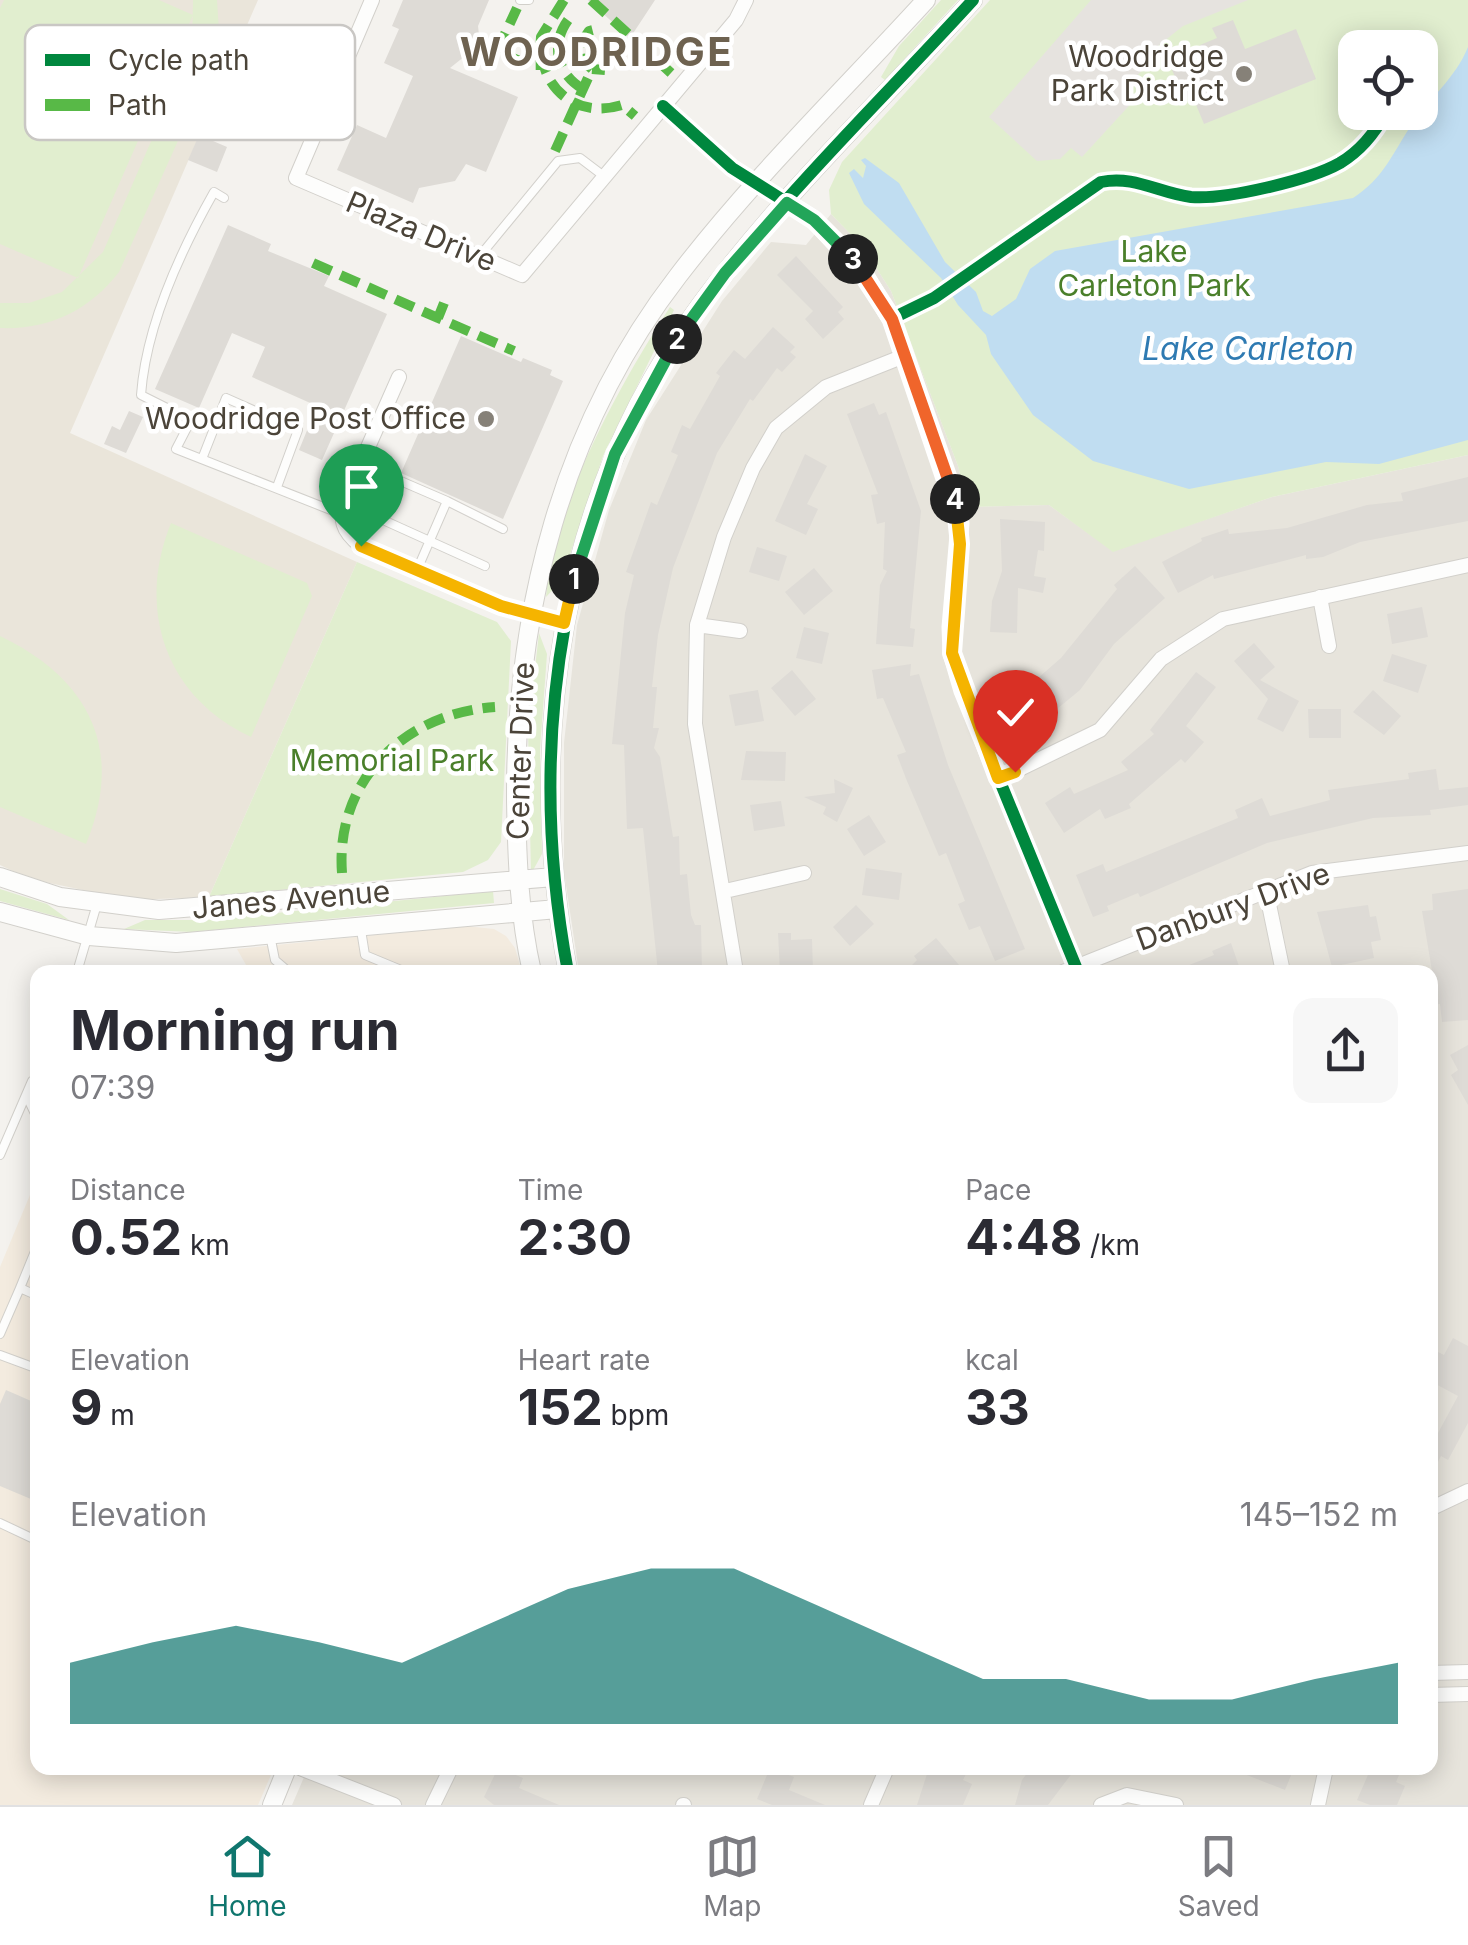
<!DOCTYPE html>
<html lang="en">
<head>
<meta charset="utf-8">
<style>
	body { margin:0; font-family:Inter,sans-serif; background:#f7f7f7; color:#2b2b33; height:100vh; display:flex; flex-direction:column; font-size:38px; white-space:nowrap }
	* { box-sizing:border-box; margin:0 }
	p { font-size:32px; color:#7c7c81 }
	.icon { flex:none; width:55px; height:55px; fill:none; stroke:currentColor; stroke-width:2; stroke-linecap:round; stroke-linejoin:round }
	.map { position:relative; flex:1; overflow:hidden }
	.side { position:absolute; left:30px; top:965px; width:1408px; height:810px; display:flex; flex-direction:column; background:#fff; border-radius:20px; box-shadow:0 5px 25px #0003 }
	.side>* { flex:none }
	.controls { position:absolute; left:1338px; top:30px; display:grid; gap:20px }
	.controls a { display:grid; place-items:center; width:100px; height:100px; border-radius:20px; background:#fff; box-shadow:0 5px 25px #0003; font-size:50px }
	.pin { position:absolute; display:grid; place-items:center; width:85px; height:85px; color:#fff; margin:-102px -42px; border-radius:50% 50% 50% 0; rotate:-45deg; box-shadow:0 0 10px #0007 }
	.pin .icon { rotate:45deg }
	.km { position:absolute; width:50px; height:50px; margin:-25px; border-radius:50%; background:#222; color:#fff; font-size:28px; line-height:50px; text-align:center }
	.round { display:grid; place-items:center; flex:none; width:105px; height:105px; border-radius:20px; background:#f7f7f7 }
	.overview { display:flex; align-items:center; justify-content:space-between; height:170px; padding:0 40px }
	h1 { font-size:55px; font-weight:700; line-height:75px }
	.stats { display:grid; grid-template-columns:repeat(3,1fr); gap:15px; height:170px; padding:10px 40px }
	.stats div { display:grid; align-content:center }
	.stats b { font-size:50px; font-weight:700 }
	.stats small { font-size:28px; font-weight:400 }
	.stats p { font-size:28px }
	.chart { height:280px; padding:20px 40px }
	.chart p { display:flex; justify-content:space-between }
	.chart svg { width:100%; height:180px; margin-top:10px; fill:#0f766e; opacity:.7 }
	.tabs { display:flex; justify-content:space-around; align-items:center; height:140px; border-top:2px solid #e1e1e2; background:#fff; font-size:28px; color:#7c7c81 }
	.tabs a { display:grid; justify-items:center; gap:5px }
	.tabs .on { color:#0f766e }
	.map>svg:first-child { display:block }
	.residential { fill:#e7e4dc }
	.commercial { fill:#f3ebdf }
	.education { fill:#eae5da }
	.green { fill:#e1eecf; fill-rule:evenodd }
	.parking { fill:#e6e3df }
	.water { fill:#c0ddf1 }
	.building { fill:#dedbd6 }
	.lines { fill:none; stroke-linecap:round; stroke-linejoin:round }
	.service-casing { stroke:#d2d0cb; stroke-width:10 }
	.minor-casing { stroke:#d2d0cb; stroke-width:16 }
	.tertiary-casing { stroke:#d2d0cb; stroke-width:20 }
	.service { stroke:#fdfdfc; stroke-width:8 }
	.minor { stroke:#fdfdfc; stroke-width:14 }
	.tertiary { stroke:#fdfdfc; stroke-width:18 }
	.quiet { stroke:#58b947; stroke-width:10; stroke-dasharray:20 10; stroke-linecap:butt }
	.cycleway-casing { stroke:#fff; stroke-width:19 }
	.cycleway { stroke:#00873e; stroke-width:12 }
	.split-1-casing { stroke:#fff; stroke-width:20 }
	.split-2-casing { stroke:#fff; stroke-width:20 }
	.split-3-casing { stroke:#fff; stroke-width:20 }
	.split-4-casing { stroke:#fff; stroke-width:20 }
	.split-5-casing { stroke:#fff; stroke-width:20 }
	.split-1 { stroke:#f5b400; stroke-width:12 }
	.split-2 { stroke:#22a559; stroke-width:12 }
	.split-3 { stroke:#22a559; stroke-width:12 }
	.split-4 { stroke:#f0652b; stroke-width:12 }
	.split-5 { stroke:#f5b400; stroke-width:12 }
	.poi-dot { fill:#868178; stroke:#fff; stroke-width:4 }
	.labels { text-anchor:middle; stroke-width:9; stroke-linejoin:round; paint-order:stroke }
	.poi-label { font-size:30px; fill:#4b4439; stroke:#fff; text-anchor:end }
	.street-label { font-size:30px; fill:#4b4439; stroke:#fff }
	.park-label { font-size:30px; fill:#4a7f2a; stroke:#fff }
	.water-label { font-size:32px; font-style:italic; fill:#2e7ab2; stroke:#fff }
	.district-label { font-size:40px; font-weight:bold; letter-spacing:2.5px; fill:#6e6250; stroke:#fff }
	.key { fill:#fff; stroke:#c9c7c4; stroke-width:2.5 }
	.key-label { font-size:28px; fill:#4b4439 }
</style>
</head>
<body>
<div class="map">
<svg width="1468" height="1805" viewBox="0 0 1468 1805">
	<rect width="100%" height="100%" fill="#f4f2ee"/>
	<path class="residential" d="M 831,214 L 863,247 L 891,291 L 958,466 L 968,507 L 1049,505 L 1113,551 L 1272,497 L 1468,455 L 1468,1805 L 292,1805 L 308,1768 L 1430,1768 L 1430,972 L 579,972 L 564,872 L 564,743 L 577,625 L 609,510 L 646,420 L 722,301 L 771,242 L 806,245 Z"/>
	<path class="commercial" d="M 465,926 L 494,929 L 506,936 L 515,948 L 522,972 L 250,972 L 237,949 Z
		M 37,1178 L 38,1768 L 274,1768 L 258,1805 L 0,1805 L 0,1267 Z"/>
	<path class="education" d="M 0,0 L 258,0 L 70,433 L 357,562 L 209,897 L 131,900 L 30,879 L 0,865 Z"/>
	<path class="green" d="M 4,0 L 159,0 L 193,15 L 78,278 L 0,244 L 0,8 Z
		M 193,0 L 217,0 L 219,31 L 213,63 L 119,272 C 90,310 49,330 0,328 L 0,303 L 29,303 L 62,292 L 103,252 L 192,47 Z
		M 941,0 L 958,0 L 885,80 L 881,77 L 899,46 Z
		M 990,0 L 1468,0 L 1468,455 L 1272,497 L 1113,552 L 1049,505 L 968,507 L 958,466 L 891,291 L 863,247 L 831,214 L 829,190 L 842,162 ZM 1355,48 L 1420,48 L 1420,112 L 1355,112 Z
		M 670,307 L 674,310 L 603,456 L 561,581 L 546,597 C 553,504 620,384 670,307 Z
		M 171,523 L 307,583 L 312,596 L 251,737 C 165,697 136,609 171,523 Z
		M 357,562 L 497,622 L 511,641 L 501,842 L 488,860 L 463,872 L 209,897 Z
		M 539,633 L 547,654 L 540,749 L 542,854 L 531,874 L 528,729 Z
		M 0,636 C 90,679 125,750 86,844 L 0,807 Z
		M 0,889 L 47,904 L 69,920 L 0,901 Z
		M 493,891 L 494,903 L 192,932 L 124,929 L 145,920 L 206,920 Z"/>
	<path class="parking" d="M 1091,0 L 1248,0 L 1183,26 L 1139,61 L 1145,67 L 1127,87 L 1137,97 L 1082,157 L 1071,148 L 1060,159 L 1037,161 L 989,117 Z"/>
	<path class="water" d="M 1468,47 L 1468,440 L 1379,464 L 1326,462 L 1189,489 L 1093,461 L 1033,415 L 991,354 L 986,335 L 958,305 L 941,278 L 864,204 L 849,173 L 854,169 L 863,178 L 866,166 L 861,160 L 865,158 L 899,183 L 945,262 L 976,292 L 983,311 L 992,316 L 1016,299 L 1030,269 L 1055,251 L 1353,198 C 1384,178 1392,154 1412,124 C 1430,97 1455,79 1468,47 Z"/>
	<path class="building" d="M 403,0 L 489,0 L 478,26 L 480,44 L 450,68 L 518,97 L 486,172 L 466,164 L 455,181 L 419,188 L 413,203 L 337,170 L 357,125 L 386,138 L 413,76 L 384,63 L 399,29 L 392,26 Z
		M 588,0 L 655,0 L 630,38 Z
		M 1233,20 L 1245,49 L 1296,29 L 1316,79 L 1204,124 L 1192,95 L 1184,98 L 1172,70 L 1204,57 L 1200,45 L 1217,38 L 1212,28 Z
		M 199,135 L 227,147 L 217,172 L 188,160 Z
		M 228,225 L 271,244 L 268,251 L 329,276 L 324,286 L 387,314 L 322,460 L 299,450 L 317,406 L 252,377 L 265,347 L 232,333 L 199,408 L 155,389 Z
		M 796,256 L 843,307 L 838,312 L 844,319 L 823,339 L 805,319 L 813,311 L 777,275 Z
		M 773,327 L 795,347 L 790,352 L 796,357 L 782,372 L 777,368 L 753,401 L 750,399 L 717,453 L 673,568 L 658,635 L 652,687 L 657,687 L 653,728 L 659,728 L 654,748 L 660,757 L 673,837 L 679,836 L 680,875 L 687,874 L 691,915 L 695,925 L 701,925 L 702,972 L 658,972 L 643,828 L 627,829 L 624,745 L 612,744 L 625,613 L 634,575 L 626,572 L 651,502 L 657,505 L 678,455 L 671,452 L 682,425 L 690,429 L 720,376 L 716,373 L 734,350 L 745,359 Z
		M 461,336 L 521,362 L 523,358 L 552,370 L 550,375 L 563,381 L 503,519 L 401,473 Z
		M 874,403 L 879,415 L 886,412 L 921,511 L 910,628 L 915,629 L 913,647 L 876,644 L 880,585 L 887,571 L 883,569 L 885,522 L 877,524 L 871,495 L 878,494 L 847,414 Z
		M 129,411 L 143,417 L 126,453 L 104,444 L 112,426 L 120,430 Z
		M 805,454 L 827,466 L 807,504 L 818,509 L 806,535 L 775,521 Z
		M 1468,477 L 1468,521 L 1360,542 L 1323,557 L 1306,559 L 1306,555 L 1214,579 L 1213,575 L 1178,593 L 1162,562 L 1202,541 L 1201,538 L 1228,529 L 1229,534 L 1287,528 L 1367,505 L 1403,501 L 1401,493 Z
		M 1000,519 L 1045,522 L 1044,551 L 1038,550 L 1034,576 L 1046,578 L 1043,593 L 1018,588 L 1017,633 L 990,632 L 992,601 L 1002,571 Z
		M 757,547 L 787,556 L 779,581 L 749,572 Z
		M 1135,566 L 1165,598 L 1114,644 L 1080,690 L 1057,709 L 1011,724 L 999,694 L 1038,678 L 1061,658 L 1117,589 L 1114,585 Z
		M 814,568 L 833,591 L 804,615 L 785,592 Z
		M 1422,607 L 1428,637 L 1392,644 L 1387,614 Z
		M 804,627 L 829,633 L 822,664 L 796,658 Z
		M 1254,643 L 1275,667 L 1260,680 L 1299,701 L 1283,732 L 1257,719 L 1268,699 L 1234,661 Z
		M 1392,654 L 1427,665 L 1418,693 L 1383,681 Z
		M 911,664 L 910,676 L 919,674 L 948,765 L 1025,949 L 995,961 L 980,926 L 969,930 L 958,904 L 965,901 L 946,853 L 939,856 L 907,781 L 897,755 L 906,752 L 883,698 L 877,699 L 872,670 Z
		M 792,670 L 816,699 L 795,716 L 771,688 Z
		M 1196,672 L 1216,687 L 1186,726 L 1204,742 L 1185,763 L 1181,759 L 1129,804 L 1131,808 L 1105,819 L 1100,809 L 1064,833 L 1045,803 L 1070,787 L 1074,794 L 1128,770 L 1121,762 L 1154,734 L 1150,730 Z
		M 758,690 L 764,721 L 735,726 L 729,695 Z
		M 1373,690 L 1401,716 L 1384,735 L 1353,712 Z
		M 1308,709 L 1341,709 L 1341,738 L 1309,738 Z
		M 746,751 L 786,752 L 785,781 L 741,780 Z
		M 1436,769 L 1439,790 L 1468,787 L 1468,805 L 1430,810 L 1431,815 L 1373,818 L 1267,843 L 1140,897 L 1138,893 L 1107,906 L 1109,911 L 1093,917 L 1076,875 L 1103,864 L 1106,872 L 1238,818 L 1235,810 L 1262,798 L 1270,816 L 1330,800 L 1328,790 L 1409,779 L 1408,773 Z
		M 834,779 L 853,788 L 837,822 L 823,814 L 826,807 L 804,797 L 835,793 Z
		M 781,801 L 785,826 L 754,831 L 750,805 Z
		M 869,815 L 886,842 L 864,856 L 847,829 Z
		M 866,868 L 902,873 L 899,900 L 862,895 Z
		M 1468,889 L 1468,1020 L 1442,1022 L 1440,1004 L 1430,1005 L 1430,983 L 1434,983 L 1422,911 L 1433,910 L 1432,894 Z
		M 856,905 L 874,924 L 850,946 L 833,927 Z
		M 1368,905 L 1370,917 L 1376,916 L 1381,940 L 1371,942 L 1374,958 L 1332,967 L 1317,912 Z
		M 778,933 L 791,933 L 791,940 L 812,939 L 813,972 L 780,972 Z
		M 936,938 L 965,972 L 905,972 L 917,960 L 914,956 Z
		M 1231,943 L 1241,972 L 1172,972 L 1214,955 L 1212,951 Z
		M 1468,1045 L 1468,1105 L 1451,1075 L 1458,1070 L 1450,1055 Z
		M 1453,1338 L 1468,1346 L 1468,1423 L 1448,1460 L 1441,1456 L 1430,1477 L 1430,1428 L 1438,1433 L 1458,1396 L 1430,1381 L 1430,1361 L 1436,1351 L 1444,1355 Z
		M 6,1390 L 38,1404 L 38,1502 L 0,1486 L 0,1404 Z
		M 498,1768 L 523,1778 L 519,1788 L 559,1805 L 494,1805 L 484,1797 Z
		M 770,1768 L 794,1777 L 789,1790 L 825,1805 L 772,1805 L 757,1799 Z
		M 929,1768 L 969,1768 L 963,1780 L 972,1784 L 963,1805 L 917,1805 Z
		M 1031,1768 L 1076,1768 L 1048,1805 L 1015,1805 L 1022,1780 Z
		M 1229,1768 L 1294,1768 L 1285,1790 Z
		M 1371,1768 L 1402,1768 L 1396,1782 L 1405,1786 L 1397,1805 L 1370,1805 L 1357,1800 Z"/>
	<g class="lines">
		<g class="service-casing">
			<path id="service" d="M 520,0 L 529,0
				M 224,198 L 214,192 C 180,252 146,326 141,395 L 191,420 L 176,449 L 341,514
				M 479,257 L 558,161 L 580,158 L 605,177
				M 202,459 L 226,398 L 298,430 L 277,487
				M 389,476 L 447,501
				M 372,515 L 485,566
				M 417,570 L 447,501 L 503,529
				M 361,930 L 365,955 L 406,972
				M 270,935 L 275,960 L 289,972
				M 77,972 L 97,904
				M 38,1067 L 29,1101 L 38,1120
				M 0,1155 L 32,1081
				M 20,1288 L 38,1244
				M 0,1334 L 20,1288 L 38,1296
				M 0,1355 L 38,1369
				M 0,1523 L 38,1541"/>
		</g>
		<g class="minor-casing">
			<path id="minor" d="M 372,0 L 296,178 L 522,275 L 736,20 L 746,0
				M 663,106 L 732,168 L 813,219 L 864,274 L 891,319 L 960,523 L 951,627 L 952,653 L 963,691 L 1076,967
				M 399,377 L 346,497 C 339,520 342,531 361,546 L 501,606 L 564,623
				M 1320,597 L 1329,646
				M 697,625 L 740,631
				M 999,779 L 1100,730 L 1161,659 L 1223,619 L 1468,565
				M 1266,890 L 1283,972
				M 725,891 L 804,873
				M 736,972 L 695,724 L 697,625 L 724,537 L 753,468 L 776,428 L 826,387 L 904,356
				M 1063,972 L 1312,873 L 1468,853
				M 1430,1509 L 1468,1491
				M 1430,1673 L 1468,1672
				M 1430,1695 L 1468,1694
				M 300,1768 L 394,1805
				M 433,1805 L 451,1768
				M 683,1805 L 684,1805
				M 871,1805 L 887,1768
				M 1101,1805 L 1127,1795 L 1176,1805
				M 1318,1805 L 1326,1768"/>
		</g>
		<g class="tertiary-casing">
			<path id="tertiary" d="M 0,877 L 60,897 L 159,910 L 554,877
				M 0,912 L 89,936 L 176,943 L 557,909
				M 532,972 C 519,916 517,857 516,800 C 515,612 562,426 678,276 C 753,178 843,91 926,0
				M 568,972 C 525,743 559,497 700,306 C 780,197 882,100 973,0
				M 272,1805 L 287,1768"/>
		</g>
		<use href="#service" class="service"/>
		<use href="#minor" class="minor"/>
		<use href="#tertiary" class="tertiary"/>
		<path class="quiet" d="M 564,0 L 541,37 C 537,85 574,120 622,105 L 635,116
			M 591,0 L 671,73
			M 568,20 C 550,45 557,74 583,89
			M 480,44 L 529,65 L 542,65
			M 497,51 L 517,8
			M 592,69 L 581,60 L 579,46 L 589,31 L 601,28
			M 555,151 L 592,69 L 605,70
			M 313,263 L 438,318
			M 444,303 L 438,318 L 514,351
			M 342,873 C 335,779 406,713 495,707"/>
		<g class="cycleway-casing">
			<path id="cycleway" d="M 663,106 L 732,168 L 813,219 L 864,274 L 891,319 L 960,523 L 951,627 L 952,653 L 963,691 L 1076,967
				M 891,319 L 934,298 L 1101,182 C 1134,175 1159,193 1191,197 C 1225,200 1310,180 1340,163 C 1360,151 1375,133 1386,112
				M 568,972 C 525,743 559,497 700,306 C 780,197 882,100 973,0"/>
		</g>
		<use href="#cycleway" class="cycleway"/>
	</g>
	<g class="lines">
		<g class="split-1-casing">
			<path id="split-1" d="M 361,546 L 501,606 L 564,623 L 574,579"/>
		</g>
		<g class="split-2-casing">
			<path id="split-2" d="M 574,579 L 615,454 L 677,339"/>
		</g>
		<g class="split-3-casing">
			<path id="split-3" d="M 677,339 L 725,273 L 787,203 L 814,220 L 853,259"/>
		</g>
		<g class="split-4-casing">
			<path id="split-4" d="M 853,259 L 892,319 L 955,499"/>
		</g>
		<g class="split-5-casing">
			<path id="split-5" d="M 955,499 L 960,544 L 952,653 L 998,778 L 1015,772"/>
		</g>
		<use href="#split-1" class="split-1"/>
		<use href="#split-2" class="split-2"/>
		<use href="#split-3" class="split-3"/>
		<use href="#split-4" class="split-4"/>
		<use href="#split-5" class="split-5"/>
	</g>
	<g class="poi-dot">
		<circle cx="1244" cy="74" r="10"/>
		<circle cx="486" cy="419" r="10"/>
	</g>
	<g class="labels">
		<g class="poi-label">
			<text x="1224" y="67">Woodridge<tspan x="1224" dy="34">Park District</tspan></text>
			<text x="466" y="429">Woodridge Post Office</text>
		</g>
		<g class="street-label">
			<text transform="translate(421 232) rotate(23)" y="10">Plaza Drive</text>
			<text transform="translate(521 751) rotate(-88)" y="10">Center Drive</text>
			<text transform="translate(291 900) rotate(-5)" y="10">Janes Avenue</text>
			<text transform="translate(1233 907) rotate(-20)" y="10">Danbury Drive</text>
		</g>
		<g class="park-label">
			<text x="1154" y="262">Lake<tspan x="1154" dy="34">Carleton Park</tspan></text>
			<text x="392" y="771">Memorial Park</text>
		</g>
		<g class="water-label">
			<text x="1248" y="360">Lake Carleton</text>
		</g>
		<g class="district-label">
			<text x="597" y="66">WOODRIDGE</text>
		</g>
	</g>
	<rect x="25" y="25" width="330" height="115" rx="15" class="key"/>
	<rect x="45" y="54" width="45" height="12" fill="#00873e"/>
	<rect x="45" y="99" width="45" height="12" fill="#58b947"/>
	<g class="key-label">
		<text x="108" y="70">Cycle path</text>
		<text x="108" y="115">Path</text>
	</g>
</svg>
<div class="controls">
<a><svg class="icon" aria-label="locate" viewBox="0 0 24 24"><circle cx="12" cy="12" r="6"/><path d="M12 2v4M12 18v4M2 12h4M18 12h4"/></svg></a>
</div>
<div class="pin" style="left:361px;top:546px;background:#1e9e55"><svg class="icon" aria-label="arrive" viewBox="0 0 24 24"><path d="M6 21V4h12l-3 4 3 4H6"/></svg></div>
<div class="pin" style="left:1015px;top:772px;background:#d93025"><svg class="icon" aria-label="check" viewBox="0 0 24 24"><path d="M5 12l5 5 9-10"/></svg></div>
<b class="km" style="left:574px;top:579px">1</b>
<b class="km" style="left:677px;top:339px">2</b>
<b class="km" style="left:853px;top:259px">3</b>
<b class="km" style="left:955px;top:499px">4</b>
<section class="side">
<div class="overview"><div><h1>Morning run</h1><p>07:39</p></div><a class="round"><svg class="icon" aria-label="share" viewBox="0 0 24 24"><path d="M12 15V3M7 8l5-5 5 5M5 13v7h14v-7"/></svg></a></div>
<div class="stats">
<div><p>Distance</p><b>0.52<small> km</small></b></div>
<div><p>Time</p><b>2:30</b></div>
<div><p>Pace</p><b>4:48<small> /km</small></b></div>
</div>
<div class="stats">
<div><p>Elevation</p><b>9<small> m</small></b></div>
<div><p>Heart rate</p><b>152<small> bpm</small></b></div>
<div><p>kcal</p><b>33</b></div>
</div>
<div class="chart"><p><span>Elevation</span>145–152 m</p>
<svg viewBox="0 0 160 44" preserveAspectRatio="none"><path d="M0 44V29L10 24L20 20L30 24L40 29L50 20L60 11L70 6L80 6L90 15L100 24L110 33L120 33L130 38L140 38L150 33L160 29V44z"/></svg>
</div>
</section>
</div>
<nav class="tabs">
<a class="on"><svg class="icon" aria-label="home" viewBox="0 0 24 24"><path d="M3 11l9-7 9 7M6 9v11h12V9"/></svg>Home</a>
<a><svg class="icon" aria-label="map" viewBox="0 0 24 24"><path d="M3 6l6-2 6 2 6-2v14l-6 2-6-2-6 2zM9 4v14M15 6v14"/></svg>Map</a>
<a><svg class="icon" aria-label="saved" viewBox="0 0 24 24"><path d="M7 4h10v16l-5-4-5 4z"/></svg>Saved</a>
</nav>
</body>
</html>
